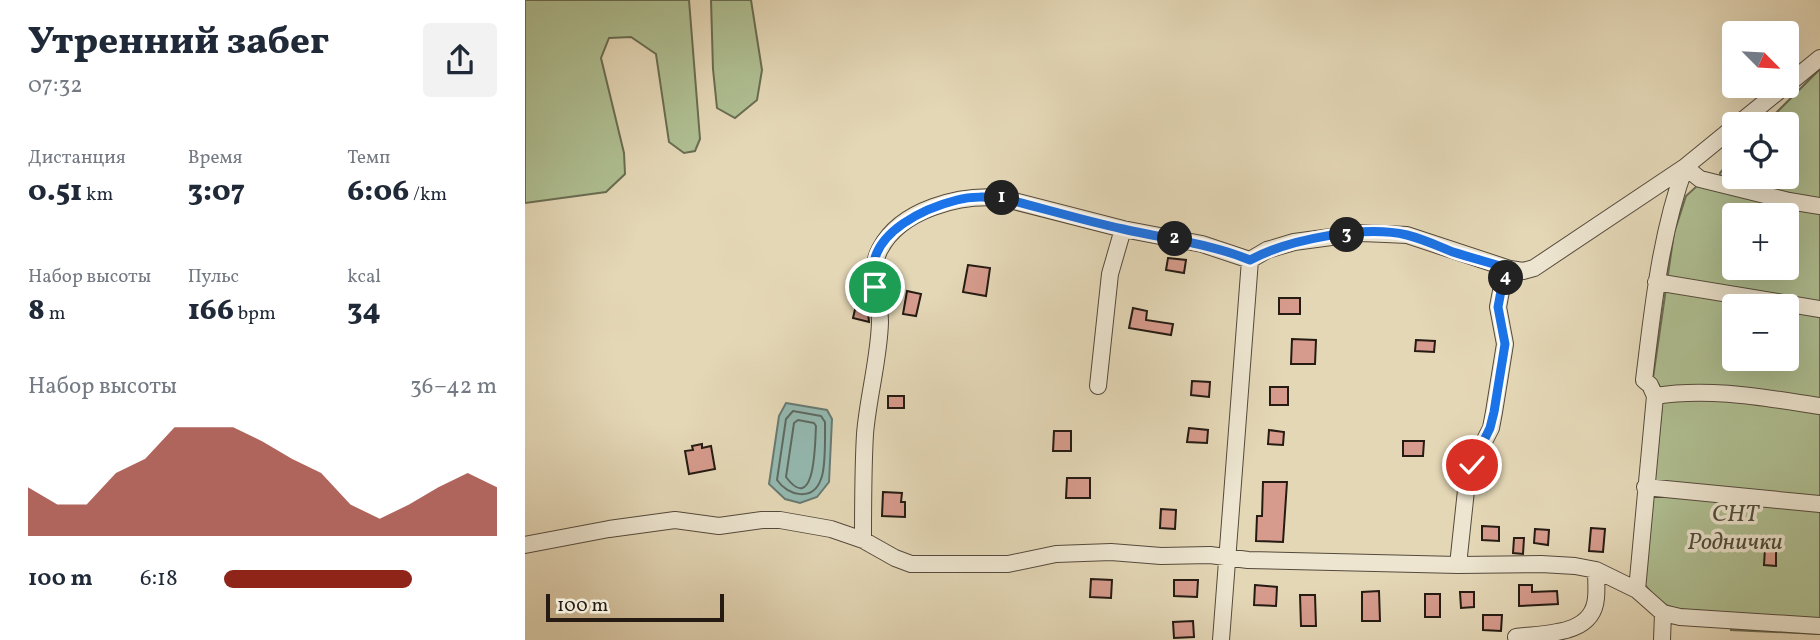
<!DOCTYPE html>
<html lang="ru">
<head>
<meta charset="utf-8">
<style>
	body { margin:0; font-family:Vollkorn,serif; background:#f2f2f3; color:#1f2937; height:100vh; display:flex; flex-direction:column; font-size:26px; white-space:nowrap }
	* { box-sizing:border-box; margin:0 }
	p { font-size:23px; color:#747a83 }
	.icon { flex:none; width:38px; height:38px; fill:none; stroke:currentColor; stroke-width:2; stroke-linecap:round; stroke-linejoin:round }
	.map { position:relative; flex:1; overflow:hidden }
	.sheet { display:flex; flex-direction:column; background:#fff; width:525px }
	.sheet>* { flex:none }
	.needle { width:46px; rotate:114deg }
	.tools { position:absolute; left:1197px; top:21px; display:grid; gap:14px }
	.tools a { display:grid; place-items:center; width:77px; height:77px; border-radius:7px; background:#fff; box-shadow:0 7px 28px #0002; font-size:35px }
	.scale { position:absolute; left:21px; bottom:18px; width:178px; box-sizing:border-box; padding-left:7px; border:4px solid #251b13; border-top:0; font-size:19px; line-height:24px; white-space:nowrap; color:#251b13; -webkit-text-stroke:5px #ede5d0; paint-order:stroke }
	.pin { position:absolute; display:grid; place-items:center; width:60px; height:60px; color:#fff; margin:-30px; border:4px solid #fff; border-radius:50%; box-shadow:0 2px 7px #0007 }
	.km { position:absolute; width:35px; height:35px; margin:-18px; border-radius:50%; background:#222; color:#fff; font-size:19px; line-height:35px; text-align:center }
	.round { display:grid; place-items:center; flex:none; width:74px; height:74px; border-radius:7px; background:#f2f2f3 }
	.summary { display:flex; align-items:center; justify-content:space-between; height:119px; padding:0 28px }
	h1 { font-size:38px; font-weight:800; line-height:52px }
	.stats { display:grid; grid-template-columns:repeat(3,1fr); gap:10px; height:119px; padding:7px 28px }
	.stats div { display:grid; align-content:center }
	.stats b { font-size:30px; font-weight:800 }
	.stats small { font-size:19px; font-weight:400 }
	.stats p { font-size:19px }
	.chart { height:196px; padding:14px 28px }
	.chart p { display:flex; justify-content:space-between }
	.chart svg { width:100%; height:126px; margin-top:7px; fill:#8f2418; opacity:.7 }
	ul { padding:0 28px; list-style:none; font-size:23px }
	li { display:grid; grid-template-columns:112px 84px 1fr; align-items:center; height:52px }
	li i { height:18px; border-radius:9px; background:#8f2418 }
	main { display:flex; flex:1; min-height:0 }
	.map>svg:first-child { display:block }
	.green { fill:#afbf92; stroke:#6a6d52; stroke-width:2; fill-rule:evenodd }
	.water { fill:#95b9b1; stroke:#687a72; stroke-width:2 }
	.lines { fill:none; stroke-linecap:round; stroke-linejoin:round }
	.shore { stroke:#5d6a62; stroke-width:2 }
	.building { fill:#d69b8c; stroke:#251b13; stroke-width:2 }
	.minor-casing { stroke:#554a3c; stroke-width:18 }
	.minor { stroke:#ede5d0; stroke-width:16 }
	.route-casing { stroke:#fff; stroke-width:14 }
	.route { stroke:#1a73e8; stroke-width:9 }
	.labels { text-anchor:middle; stroke-width:7; stroke-linejoin:round; paint-order:stroke }
	.park-label { font-size:24px; font-style:italic; fill:#4e4c39; stroke:#ede5d0 }
</style>
</head>
<body>
<main>
<section class="sheet">
<div class="summary"><div><h1>Утренний забег</h1><p>07:32</p></div><a class="round"><svg class="icon" aria-label="share" viewBox="0 0 24 24"><path d="M12 15V3M7 8l5-5 5 5M5 13v7h14v-7"/></svg></a></div>
<div class="stats">
<div><p>Дистанция</p><b>0.51<small> km</small></b></div>
<div><p>Время</p><b>3:07</b></div>
<div><p>Темп</p><b>6:06<small> /km</small></b></div>
</div>
<div class="stats">
<div><p>Набор высоты</p><b>8<small> m</small></b></div>
<div><p>Пульс</p><b>166<small> bpm</small></b></div>
<div><p>kcal</p><b>34</b></div>
</div>
<div class="chart"><p><span>Набор высоты</span>36–42 m</p>
<svg viewBox="0 0 160 44" preserveAspectRatio="none"><path d="M0 44V27L10 33L20 33L30 22L40 17L50 6L60 6L70 6L80 11L90 17L100 22L110 33L120 38L130 33L140 27L150 22L160 27V44z"/></svg>
</div>
<ul>
<li><b>100 m</b>6:18<i style="width:69%"></i></li>
</ul>
</section>
<div class="map">
<svg width="1295" height="640" viewBox="0 0 1295 640">
	<rect width="100%" height="100%" fill="#e4d7b6"/>
	<filter id="stains"><feTurbulence type="fractalNoise" baseFrequency=".00286" numOctaves="4"/><feColorMatrix values="0 0 0 0 .2 0 0 0 0 .09 0 0 0 0 .02 0 0 0 .5 -.17"/></filter>
	<radialGradient id="worn" r=".72"><stop offset=".6" stop-color="#630" stop-opacity="0"/><stop offset="1" stop-color="#630" stop-opacity=".3"/></radialGradient>
	<path class="green" d="M 0,0 L 164,0 L 175,139 L 170,151 L 159,153 L 144,142 L 131,54 L 106,37 L 84,38 L 76,58 L 99,153 L 100,174 L 81,192 L 0,203 Z
		M 186,0 L 226,0 L 237,70 L 232,100 L 210,118 L 192,108 L 188,69 Z
		M 1295,69 L 1295,634 L 1206,630 L 1204,613 L 1150,609 L 1134,602 L 1119,584 L 1137,406 L 1134,385 L 1128,378 L 1149,233 L 1161,196 L 1173,185 L 1194,191 L 1195,173 L 1209,157 L 1209,177 L 1262,177 L 1262,124 L 1240,124 ZM 1209,215 L 1262,215 L 1262,268 L 1209,268 ZM 1209,306 L 1262,306 L 1262,359 L 1209,359 Z"/>
	<path class="water" d="M 261,403 L 302,410 L 307,419 L 304,482 L 292,497 L 275,503 L 260,499 L 244,484 L 254,416 Z"/>
	<g class="lines">
		<path class="shore" d="M 268,411 L 296,416 L 300,422 C 300,435 301,468 296,479 C 288,502 263,496 252,480 L 261,419 Z
			M 273,420 L 289,423 L 291,426 C 290,439 291,517 261,477 L 269,423 Z"/>
	</g>
	<path class="building" d="M 643,258 L 661,260 L 659,273 L 641,270 Z
		M 443,265 L 465,268 L 461,296 L 438,292 Z
		M 382,291 L 396,294 L 391,316 L 378,314 Z
		M 754,298 L 775,298 L 775,314 L 754,314 Z
		M 332,301 L 342,303 L 344,322 L 328,318 Z
		M 608,308 L 622,311 L 621,320 L 648,324 L 646,335 L 604,328 Z
		M 767,339 L 791,340 L 790,364 L 766,364 Z
		M 891,340 L 910,341 L 909,352 L 890,351 Z
		M 667,381 L 685,382 L 684,397 L 666,395 Z
		M 745,387 L 763,387 L 763,405 L 745,405 Z
		M 363,396 L 379,396 L 379,408 L 363,408 Z
		M 664,428 L 683,430 L 682,443 L 662,442 Z
		M 744,430 L 759,432 L 758,445 L 743,444 Z
		M 529,431 L 546,431 L 546,451 L 528,451 Z
		M 878,441 L 899,441 L 898,456 L 878,456 Z
		M 177,444 L 177,448 L 186,446 L 190,469 L 164,474 L 160,451 L 168,450 L 167,446 Z
		M 542,478 L 565,478 L 565,498 L 541,498 Z
		M 738,482 L 762,482 L 758,542 L 731,541 L 732,516 L 737,516 Z
		M 358,492 L 377,493 L 376,502 L 380,502 L 380,517 L 357,516 Z
		M 636,509 L 651,510 L 650,529 L 635,528 Z
		M 957,526 L 974,527 L 974,541 L 957,540 Z
		M 1066,528 L 1080,529 L 1078,552 L 1064,551 Z
		M 1010,529 L 1024,530 L 1023,545 L 1009,543 Z
		M 989,538 L 999,538 L 998,554 L 988,553 Z
		M 1240,548 L 1251,549 L 1251,566 L 1239,565 Z
		M 566,579 L 587,580 L 586,598 L 565,597 Z
		M 649,580 L 673,580 L 672,597 L 649,596 Z
		M 730,585 L 752,587 L 751,606 L 729,605 Z
		M 994,585 L 1007,585 L 1007,592 L 1032,591 L 1033,604 L 994,606 Z
		M 854,591 L 855,621 L 837,621 L 837,592 Z
		M 935,592 L 949,592 L 949,607 L 936,608 Z
		M 900,594 L 915,594 L 915,617 L 900,617 Z
		M 775,595 L 790,595 L 791,626 L 776,626 Z
		M 958,615 L 977,615 L 976,631 L 958,630 Z
		M 668,621 L 669,637 L 649,638 L 648,622 Z"/>
	<g class="lines">
		<g class="minor-casing">
			<path id="minor" d="M 1262,85 L 1295,58
				M 1213,124 L 1260,86
				M 1295,206 L 1264,201 L 1175,179 L 1160,167 C 1135,235 1128,308 1119,380 L 1125,385 L 1130,396 L 1112,590 L 1138,613 L 1155,617 L 1295,626
				M 725,260 L 742,250 L 769,242 L 836,233 L 861,234 L 882,235 L 985,269 L 998,271 L 1009,268 L 1160,167 L 1209,127
				M 1131,282 L 1295,309
				M 573,386 L 585,274 L 598,229
				M 1130,396 C 1185,387 1241,398 1295,406
				M 1120,487 L 1295,504
				M 338,540 C 338,505 338,469 340,434 C 343,397 354,359 355,322 C 355,297 342,273 355,249 C 376,209 435,194 477,198 L 598,229 L 677,244 L 725,260
				M 0,545 L 84,529 L 150,520 L 194,526 L 237,520 L 255,520 L 306,529 L 338,540 L 370,558 L 386,564 L 483,564 L 531,554 L 586,552 L 636,556 L 685,555 L 723,560 L 933,565 L 1016,564 L 1050,566 L 1071,570 L 1112,590
				M 933,565 L 942,481 L 947,465 L 966,428 L 969,412 L 980,344 L 973,307 L 976,291 L 985,269
				M 991,637 C 1020,633 1068,636 1071,598 C 1072,589 1071,579 1071,570
				M 696,640 L 725,260
				M 1137,640 L 1138,613"/>
		</g>
		<use href="#minor" class="minor"/>
	</g>
	<g class="lines">
		<g class="route-casing">
			<path id="route" d="M 350,287 C 349,282 348,276 348,270 C 349,231 400,208 432,200 C 447,196 462,197 477,198 C 517,208 557,220 598,229 C 641,239 684,243 725,260 C 764,239 839,225 882,235 C 898,239 913,246 928,252 C 947,258 966,263 985,269 L 976,291 L 973,307 L 980,344 L 969,412 L 965,428 L 947,465"/>
		</g>
		<use href="#route" class="route"/>
	</g>
	<g class="labels">
		<g class="park-label">
			<text x="1210" y="521">СНТ<tspan x="1210" dy="28">Роднички</tspan></text>
		</g>
	</g>
	<rect width="100%" height="100%" filter="url(#stains)"/>
	<rect width="100%" height="100%" fill="url(#worn)"/>
</svg>
<div class="tools">
<a><svg class="needle" viewBox="-14 -14 28 28"><path d="M0-13l5 13h-10z" fill="#e53935"/><path d="M0 13l5-13h-10z" fill="#747a83"/></svg></a>
<a><svg class="icon" aria-label="locate" viewBox="0 0 24 24"><circle cx="12" cy="12" r="6"/><path d="M12 2v4M12 18v4M2 12h4M18 12h4"/></svg></a>
<a>+</a>
<a>−</a>
</div>
<div class="scale">100 m</div>
<div class="pin" style="left:350px;top:287px;background:#1e9e55"><svg class="icon" aria-label="arrive" viewBox="0 0 24 24"><path d="M6 21V4h12l-3 4 3 4H6"/></svg></div>
<div class="pin" style="left:947px;top:465px;background:#d93025"><svg class="icon" aria-label="check" viewBox="0 0 24 24"><path d="M5 12l5 5 9-10"/></svg></div>
<b class="km" style="left:477px;top:198px">1</b>
<b class="km" style="left:650px;top:239px">2</b>
<b class="km" style="left:822px;top:235px">3</b>
<b class="km" style="left:981px;top:278px">4</b>
</div>
</main>
</body>
</html>
